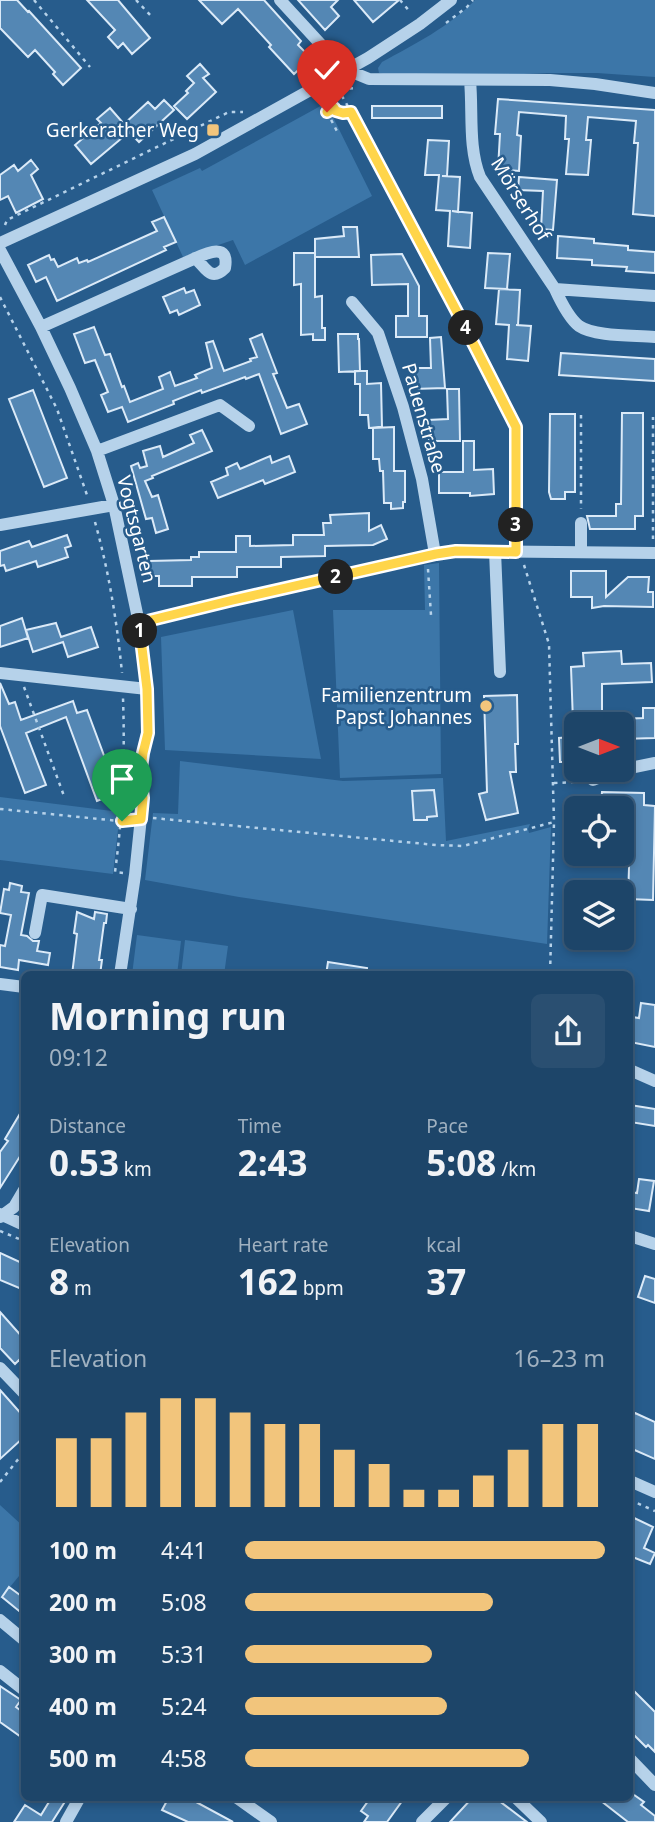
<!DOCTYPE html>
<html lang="en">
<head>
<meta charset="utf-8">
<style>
	body { margin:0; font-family:"Noto Sans",sans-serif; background:#2a4f71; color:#f1f3f6; height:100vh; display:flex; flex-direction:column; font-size:26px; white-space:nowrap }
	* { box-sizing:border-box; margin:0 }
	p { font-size:23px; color:#a0b1c0 }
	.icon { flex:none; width:38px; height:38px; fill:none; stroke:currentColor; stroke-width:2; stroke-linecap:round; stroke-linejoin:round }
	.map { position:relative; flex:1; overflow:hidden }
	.side { position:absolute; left:21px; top:971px; width:612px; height:830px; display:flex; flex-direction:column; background:#1d4569; border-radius:10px; box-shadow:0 4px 10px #0003,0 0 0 2px #3b5d7d }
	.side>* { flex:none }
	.needle { width:46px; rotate:90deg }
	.buttons { position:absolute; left:564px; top:712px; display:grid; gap:14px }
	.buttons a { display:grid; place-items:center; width:70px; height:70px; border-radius:10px; background:#1d4569; box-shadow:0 4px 10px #0003,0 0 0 2px #3b5d7d; font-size:35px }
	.pin { position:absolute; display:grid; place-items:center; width:60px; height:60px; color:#fff; margin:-72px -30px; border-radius:50% 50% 50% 0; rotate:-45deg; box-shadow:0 0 7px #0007 }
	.pin .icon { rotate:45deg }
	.km { position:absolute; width:35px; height:35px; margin:-18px; border-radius:50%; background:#222; color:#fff; font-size:19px; line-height:35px; text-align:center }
	.round { display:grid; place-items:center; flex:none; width:74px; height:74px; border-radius:10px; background:#2a4f71 }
	.head { display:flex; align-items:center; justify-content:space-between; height:119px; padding:0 28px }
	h1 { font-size:38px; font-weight:700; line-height:52px }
	.figures { display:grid; grid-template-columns:repeat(3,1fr); gap:10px; height:119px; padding:7px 28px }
	.figures div { display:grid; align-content:center }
	.figures b { font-size:35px; font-weight:700 }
	.figures small { font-size:19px; font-weight:400 }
	.figures p { font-size:19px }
	.chart { height:196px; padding:14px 28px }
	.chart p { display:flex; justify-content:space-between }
	.chart svg { width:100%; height:126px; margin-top:7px; stroke:#f2c57c; stroke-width:6 }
	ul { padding:0 28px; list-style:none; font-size:23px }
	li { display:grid; grid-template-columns:112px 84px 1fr; align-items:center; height:52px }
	li i { height:18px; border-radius:9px; background:#f2c57c }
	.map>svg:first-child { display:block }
	.green { fill:#3c76a8 }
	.building { fill:#5487b4; stroke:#dbeaf8; stroke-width:2 }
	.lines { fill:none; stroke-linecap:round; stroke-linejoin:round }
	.path { stroke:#b6d2ea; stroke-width:2.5; stroke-dasharray:3.5 5; stroke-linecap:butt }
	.minor { stroke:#b6d2ea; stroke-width:12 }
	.route-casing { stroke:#fff; stroke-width:14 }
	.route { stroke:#ffd54a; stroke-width:9 }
	.poi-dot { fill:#f2c57c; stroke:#275c8c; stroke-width:2.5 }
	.labels { text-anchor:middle; stroke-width:5; stroke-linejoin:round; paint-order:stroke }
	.poi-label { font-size:19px; fill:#fff; stroke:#275c8c; text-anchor:end }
	.street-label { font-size:19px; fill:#fff; stroke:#275c8c }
</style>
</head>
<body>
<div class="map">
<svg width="655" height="1822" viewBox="0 0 655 1822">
	<rect width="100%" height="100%" fill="#275c8c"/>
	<path class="green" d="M 475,0 L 655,0 L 655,77 L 597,73 L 546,73 L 482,76 L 383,74 L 379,73 L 378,68 L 382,62 C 415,44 449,27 475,0 Z
		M 326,103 L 372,196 L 245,265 L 233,240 L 183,257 L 152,190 L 200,168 L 202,171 Z
		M 439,563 L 441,774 L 340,778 L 333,610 L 425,610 L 424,565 Z
		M 293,610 L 321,759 L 165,750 L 161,637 Z
		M 180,761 L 343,781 L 443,778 L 446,841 L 530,824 L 528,829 L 529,833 L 551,827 L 547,944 L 239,897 L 145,880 L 153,813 L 178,814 Z
		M 0,797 L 120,812 L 113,874 L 0,860 Z
		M 137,935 L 181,941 L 177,975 L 132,975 Z
		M 185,940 L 228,946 L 224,975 L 181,975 Z
		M 0,1505 L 24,1527 L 24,1570 L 0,1599 Z"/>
	<path class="building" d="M 0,0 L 17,0 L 28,12 L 29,11 L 81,68 L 63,85 L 53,74 L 55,72 L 35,50 L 28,57 L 0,28 Z
		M 87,0 L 118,0 L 150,38 L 132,54 L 123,43 L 118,48 L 108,37 L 115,30 Z
		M 199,0 L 264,0 L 301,41 L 298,45 L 307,54 L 301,59 L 305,64 L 294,74 L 269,47 L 271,45 L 238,9 L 222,24 Z
		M 298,0 L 338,0 L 331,7 L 339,16 L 325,30 Z
		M 354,0 L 399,0 L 373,22 Z
		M 200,64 L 209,74 L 203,78 L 216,92 L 187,119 L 174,106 L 188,93 L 186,91 L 194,83 L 187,76 Z
		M 498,99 L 655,110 L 655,216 L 633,214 L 638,143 L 634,143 L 636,121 L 588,117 L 586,140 L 591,140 L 588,175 L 566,174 L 569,139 L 565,139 L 566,116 L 519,112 L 517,135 L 521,136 L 519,171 L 498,169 L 500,134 L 495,134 Z
		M 164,100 L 174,110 L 139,142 L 129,132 L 91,164 L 75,145 L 101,123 L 97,119 L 110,108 L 124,124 L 148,102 L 155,109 Z
		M 372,106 L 442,106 L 442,118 L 372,118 Z
		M 428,140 L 449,141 L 447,176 L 442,176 L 460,177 L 458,212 L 452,211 L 472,213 L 470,248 L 448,246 L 450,211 L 436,210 L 439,175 L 425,175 Z
		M 31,160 L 38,169 L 31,175 L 43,199 L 16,213 L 8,196 L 0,200 L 0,175 L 14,165 L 18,171 Z
		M 519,177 L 557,180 L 553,230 L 541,229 L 543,191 L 518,190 Z
		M 164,217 L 176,242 L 164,247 L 166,250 L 57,301 L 46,277 L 36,282 L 28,265 L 49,255 L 51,260 L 54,259 L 58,267 L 77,258 L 79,263 L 87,260 L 88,262 L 157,231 L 152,222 Z
		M 343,227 L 357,227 L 359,257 L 315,257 L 315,239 L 344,236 Z
		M 558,236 L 594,239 L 594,243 L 628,246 L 628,250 L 655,252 L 655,273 L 626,271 L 627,267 L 592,265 L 592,260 L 557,258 Z
		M 294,253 L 315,253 L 315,297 L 322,296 L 322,328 L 325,328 L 325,340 L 313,340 L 313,334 L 301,335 L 301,284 L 294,285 Z
		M 488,253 L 510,254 L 507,289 L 485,288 Z
		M 402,254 L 419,286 L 419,316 L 427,316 L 427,337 L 396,337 L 396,316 L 408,316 L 408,284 L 372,285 L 371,255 Z
		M 184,288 L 186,293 L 194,290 L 200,305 L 179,315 L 177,310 L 170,313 L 163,297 Z
		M 499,289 L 520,290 L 518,325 L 516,325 L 531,326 L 528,361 L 507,359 L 509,325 L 496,324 Z
		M 94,327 L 105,355 L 110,354 L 122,387 L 124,386 L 130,402 L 163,389 L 159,377 L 170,372 L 175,386 L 197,378 L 195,375 L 212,368 L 206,343 L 213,341 L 224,371 L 251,361 L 250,359 L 257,357 L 250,339 L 262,334 L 277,373 L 273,374 L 287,408 L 299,404 L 307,424 L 281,434 L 259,374 L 246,379 L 245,377 L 202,393 L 201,390 L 173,401 L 174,404 L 128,422 L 122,407 L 108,412 L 101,395 L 108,392 L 95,360 L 85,363 L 74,334 Z
		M 338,334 L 358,334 L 358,339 L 359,339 L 360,371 L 339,372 Z
		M 441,337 L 445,388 L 413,389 L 413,368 L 431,368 L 430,338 Z
		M 561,353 L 655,359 L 655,381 L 559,375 Z
		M 355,371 L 367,371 L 367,384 L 381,383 L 382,427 L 369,428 L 368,415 L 360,415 L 360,384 L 355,384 Z
		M 447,389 L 459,389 L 460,441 L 429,441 L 428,420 L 448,419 Z
		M 33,390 L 67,478 L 44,487 L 9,399 Z
		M 622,413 L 643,413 L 643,516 L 635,516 L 635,529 L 590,529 L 587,516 L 616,516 L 616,504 L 621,504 Z
		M 550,414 L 575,414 L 575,492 L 565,492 L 565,499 L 551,499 L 549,492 Z
		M 394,427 L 394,471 L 405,471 L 405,502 L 403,502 L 403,508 L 391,509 L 391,503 L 384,503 L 383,471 L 380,471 L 379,459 L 373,459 L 373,428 Z
		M 202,430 L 212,451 L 152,476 L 153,478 L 145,481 L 152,497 L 158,495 L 168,529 L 156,533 L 152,518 L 146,519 L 131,466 L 138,463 L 140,468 L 147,466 L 143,451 L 160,446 L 163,457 L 194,443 L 190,435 Z
		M 463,441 L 474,441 L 474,470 L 493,469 L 494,494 L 470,496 L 470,493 L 439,493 L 439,472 L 463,472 Z
		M 270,456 L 272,463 L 289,456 L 295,472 L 265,484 L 263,480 L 218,498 L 211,482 L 228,475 L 226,468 L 237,463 L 240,469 Z
		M 369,513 L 369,531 L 381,525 L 387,539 L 373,545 L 325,546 L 325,556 L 281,557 L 281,567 L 237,567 L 237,577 L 192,577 L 192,586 L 159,586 L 159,576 L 149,576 L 149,561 L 191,560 L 191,557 L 199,557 L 199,552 L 236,552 L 236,536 L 250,536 L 250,546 L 293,545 L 293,535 L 324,535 L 323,523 L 331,523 L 330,515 Z
		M 67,535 L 71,546 L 65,548 L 68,557 L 38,567 L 36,561 L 6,571 L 4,565 L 0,566 L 0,551 L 29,541 L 32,547 Z
		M 571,571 L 606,571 L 606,597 L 628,577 L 649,577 L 648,592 L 653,592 L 653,607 L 604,606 L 592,608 L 592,597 L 571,597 Z
		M 22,618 L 28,638 L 0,647 L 0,626 Z
		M 56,623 L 61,637 L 91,627 L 98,647 L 68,657 L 63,642 L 33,652 L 26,630 Z
		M 621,651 L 622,664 L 651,663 L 652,682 L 602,684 L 602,721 L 573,722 L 571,667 L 584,666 L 583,653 Z
		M 0,683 L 9,704 L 15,702 L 21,720 L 73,701 L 77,713 L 87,710 L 118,793 L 97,801 L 66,717 L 26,733 L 46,785 L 25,793 L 0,726 Z
		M 517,695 L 518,744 L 515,744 L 516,772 L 510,772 L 518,813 L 486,820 L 479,794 L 487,792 L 484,696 Z
		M 643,708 L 655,708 L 655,738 L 621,739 L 621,719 L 643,718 Z
		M 571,737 L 571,762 L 560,762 L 559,738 Z
		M 434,790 L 437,816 L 427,817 L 427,820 L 414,820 L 412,791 Z
		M 602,792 L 644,793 L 644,805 L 655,806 L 653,900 L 628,899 L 631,805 L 601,804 Z
		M 10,883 L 22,886 L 21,892 L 29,893 L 21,935 L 27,936 L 33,941 L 39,941 L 37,951 L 50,953 L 48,965 L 19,960 L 18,970 L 0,967 L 0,945 L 5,946 L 11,915 L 0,913 L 4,889 L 9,890 Z
		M 77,912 L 94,919 L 95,912 L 107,914 L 106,923 L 104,923 L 99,960 L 102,960 L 100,975 L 72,975 L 77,934 L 74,933 Z
		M 328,962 L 367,968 L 366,975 L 326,975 Z
		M 641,1003 L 655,1005 L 655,1047 L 630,1042 L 632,1017 L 639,1018 Z
		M 630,1105 L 655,1109 L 655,1126 L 630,1122 Z
		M 24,1107 L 24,1150 L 0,1188 L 0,1152 L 8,1141 L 5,1139 Z
		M 639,1179 L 654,1181 L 649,1211 L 630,1208 L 630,1192 L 637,1193 Z
		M 0,1253 L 24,1264 L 24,1290 L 0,1280 Z
		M 645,1276 L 655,1279 L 655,1303 L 638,1297 Z
		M 0,1312 L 24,1339 L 24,1366 L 19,1360 L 15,1364 L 0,1348 Z
		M 0,1390 L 24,1417 L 24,1437 L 0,1459 Z
		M 635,1413 L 655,1422 L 655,1459 L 630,1448 L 630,1421 Z
		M 630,1516 L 653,1527 L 644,1548 L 655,1553 L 650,1564 L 630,1556 Z
		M 9,1587 L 24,1598 L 24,1615 L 2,1597 Z
		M 0,1686 L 21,1700 L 16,1707 L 24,1713 L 24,1739 L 0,1722 Z
		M 630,1687 L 655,1712 L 655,1752 L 648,1745 L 646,1747 L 630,1731 Z
		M 630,1792 L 644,1802 L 641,1805 L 655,1816 L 655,1822 L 628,1822 L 596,1797 L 630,1797 Z
		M 52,1797 L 70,1797 L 68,1801 L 66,1800 L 52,1822 L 14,1822 L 25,1805 L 41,1815 Z
		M 169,1797 L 198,1797 L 196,1802 L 233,1822 L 188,1822 L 162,1810 Z
		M 371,1797 L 405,1797 L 387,1822 L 364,1822 L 368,1816 L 361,1811 Z
		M 473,1797 L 494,1797 L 527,1822 L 450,1822 Z"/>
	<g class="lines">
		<path class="path" d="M 34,0 L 90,67
			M 136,0 L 151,16
			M 400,0 L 411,13
			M 446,23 L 467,7 L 473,0
			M 341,89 L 356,88
			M 337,91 L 338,90 L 345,101 L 465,327 L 516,427 L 516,538
			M 327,97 L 336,111 L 343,113 L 351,112
			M 334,108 L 327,112 L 339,135
			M 5,225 L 7,220 L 229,112 L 243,112
			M 0,297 L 57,409 L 87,495
			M 581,415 L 581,509
			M 95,522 C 109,572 117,622 122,673
			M 653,539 L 653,417
			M 524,565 L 549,644 L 554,822 L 550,975
			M 428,569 L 431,615 L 435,616
			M 24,687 L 64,796
			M 554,783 L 582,782
			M 0,809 L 119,821 L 129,821
			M 153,818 L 436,845 L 463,846 L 554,822
			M 123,873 L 115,872 C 123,813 125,758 123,698
			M 0,1231 L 24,1241
			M 0,1482 L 24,1452
			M 630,1500 L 655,1511"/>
		<path class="minor" d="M 280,0 L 337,62 L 347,70 L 369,79 L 550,80 L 595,84 L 655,93
			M 470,80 C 473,112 468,147 480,177 L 555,289 C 560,300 570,319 579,326 C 595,337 636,335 655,337
			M 0,243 L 195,154 L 368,58 L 420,24 L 451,0
			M 0,250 L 41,327 L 70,388 L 97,451 L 114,505 L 139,623 L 147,689 L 148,733 L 143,753 L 140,776 L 143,798 L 135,875 L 120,975
			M 555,289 L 655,296
			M 352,302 L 378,333 L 403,407 L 422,479 L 435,554
			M 41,327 L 189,261 C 203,255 230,240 225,268 C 210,283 205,266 195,258
			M 97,451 L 220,405 L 249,426
			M 581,523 L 581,552
			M 0,525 L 114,505
			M 495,551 L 500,672
			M 139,623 L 233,600 L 435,554 L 456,551 L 655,553
			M 0,673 L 147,689
			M 593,780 L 615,771 L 655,763
			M 35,933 L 42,895 L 131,909
			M 0,984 L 24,987
			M 630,1070 L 655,1081
			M 0,1214 L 24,1225
			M 0,1217 L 14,1207 L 24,1190
			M 630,1236 L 655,1244
			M 0,1368 L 24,1393
			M 630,1481 L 655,1492
			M 0,1620 L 24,1640
			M 0,1671 L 24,1690
			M 630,1759 L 655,1785
			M 236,1797 L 271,1822
			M 515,1797 L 541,1822
			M 66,1822 L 80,1797
			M 422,1822 L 447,1797"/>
	</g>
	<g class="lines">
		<g class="route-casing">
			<path id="route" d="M 122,821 L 141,819 L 143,798 L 140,776 L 143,753 L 148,733 L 147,689 L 139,623 L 233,600 L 436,554 L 456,551 L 516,552 L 516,427 L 465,327 L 351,112 L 343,113 L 336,111 L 334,108 L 327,112"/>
		</g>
		<use href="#route" class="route"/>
	</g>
	<g class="poi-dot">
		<rect x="206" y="123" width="14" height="14" rx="3.5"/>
		<circle cx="486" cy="706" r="7"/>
	</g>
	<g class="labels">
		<g class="poi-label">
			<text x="199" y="137">Gerkerather Weg</text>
			<text x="472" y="702">Familienzentrum<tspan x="472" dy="22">Papst Johannes</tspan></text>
		</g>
		<g class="street-label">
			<text transform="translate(521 199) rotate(58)" y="7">Mörserhof</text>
			<text transform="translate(424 418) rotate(74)" y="7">Pauenstraße</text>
			<text transform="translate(137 529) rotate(76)" y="7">Vogtsgarten</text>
		</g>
	</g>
</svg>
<div class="buttons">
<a><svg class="needle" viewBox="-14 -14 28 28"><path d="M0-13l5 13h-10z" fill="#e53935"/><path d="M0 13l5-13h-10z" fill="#a0b1c0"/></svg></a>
<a><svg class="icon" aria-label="locate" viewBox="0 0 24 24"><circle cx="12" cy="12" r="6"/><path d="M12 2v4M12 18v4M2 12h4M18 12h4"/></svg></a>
<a><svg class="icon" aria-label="layers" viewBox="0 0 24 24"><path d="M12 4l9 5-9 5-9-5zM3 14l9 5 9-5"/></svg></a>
</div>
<div class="pin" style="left:122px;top:821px;background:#1e9e55"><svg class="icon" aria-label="arrive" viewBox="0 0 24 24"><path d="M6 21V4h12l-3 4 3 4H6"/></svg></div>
<div class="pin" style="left:327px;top:112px;background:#d93025"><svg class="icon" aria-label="check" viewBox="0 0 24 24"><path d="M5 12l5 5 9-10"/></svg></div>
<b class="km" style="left:140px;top:631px">1</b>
<b class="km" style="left:336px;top:577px">2</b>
<b class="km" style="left:516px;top:525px">3</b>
<b class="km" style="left:466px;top:328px">4</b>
<section class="side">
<div class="head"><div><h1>Morning run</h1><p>09:12</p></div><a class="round"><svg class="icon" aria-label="share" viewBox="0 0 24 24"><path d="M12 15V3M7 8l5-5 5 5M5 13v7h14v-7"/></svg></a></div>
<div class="figures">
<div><p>Distance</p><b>0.53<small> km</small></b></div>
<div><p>Time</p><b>2:43</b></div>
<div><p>Pace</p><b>5:08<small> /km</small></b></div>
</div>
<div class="figures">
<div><p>Elevation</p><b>8<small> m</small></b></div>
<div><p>Heart rate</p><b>162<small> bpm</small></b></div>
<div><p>kcal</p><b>37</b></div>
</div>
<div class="chart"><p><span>Elevation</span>16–23 m</p>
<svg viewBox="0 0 160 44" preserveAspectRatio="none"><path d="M5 44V20M15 44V20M25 44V11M35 44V6M45 44V6M55 44V11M65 44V15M75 44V15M85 44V24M95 44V29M105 44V38M115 44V38M125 44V33M135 44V24M145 44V15M155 44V15"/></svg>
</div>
<ul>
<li><b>100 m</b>4:41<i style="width:100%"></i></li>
<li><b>200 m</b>5:08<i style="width:69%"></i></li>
<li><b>300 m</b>5:31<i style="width:52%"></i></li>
<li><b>400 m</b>5:24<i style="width:56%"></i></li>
<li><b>500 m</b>4:58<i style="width:79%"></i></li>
</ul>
</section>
</div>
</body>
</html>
